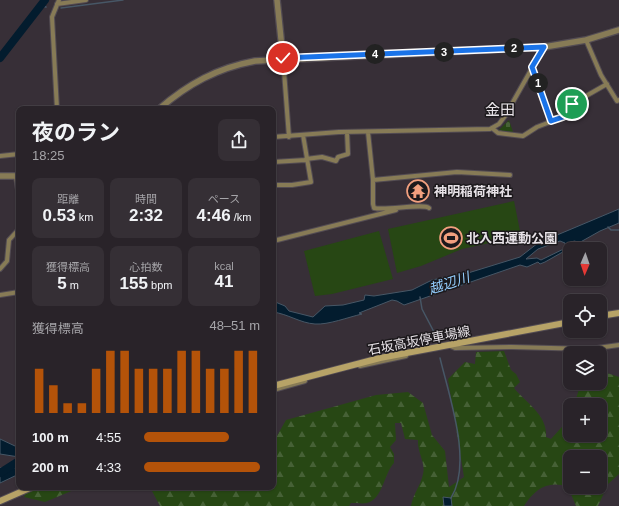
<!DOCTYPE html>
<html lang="ja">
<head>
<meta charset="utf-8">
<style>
	body { margin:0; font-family:Helvetica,"Noto Sans JP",sans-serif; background:#352f35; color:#f1f3f6; height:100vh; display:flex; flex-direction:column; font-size:15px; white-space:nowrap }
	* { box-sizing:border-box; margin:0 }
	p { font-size:13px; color:#a5a4a8 }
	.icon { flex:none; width:22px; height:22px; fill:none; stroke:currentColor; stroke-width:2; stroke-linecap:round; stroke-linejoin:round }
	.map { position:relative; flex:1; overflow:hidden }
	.drawer { position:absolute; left:16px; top:106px; width:260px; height:384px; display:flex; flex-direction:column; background:#292329; border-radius:8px; box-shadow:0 1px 3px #0004,0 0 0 1px #454046 }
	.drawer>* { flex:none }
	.needle { width:26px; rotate:182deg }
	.tools { position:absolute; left:563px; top:242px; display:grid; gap:8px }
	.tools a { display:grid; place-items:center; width:44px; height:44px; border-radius:8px; background:#292329; box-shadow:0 1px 3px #0004,0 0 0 1px #454046; font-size:20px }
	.pin { position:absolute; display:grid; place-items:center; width:34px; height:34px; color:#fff; margin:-17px; border:2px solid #fff; border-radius:50%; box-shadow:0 1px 4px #0007 }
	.km { position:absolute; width:20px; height:20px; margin:-10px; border-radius:50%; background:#222; color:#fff; font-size:11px; line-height:20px; text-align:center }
	.round { display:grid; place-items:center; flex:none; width:42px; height:42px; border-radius:8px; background:#352f35 }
	.head { display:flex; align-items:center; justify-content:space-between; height:68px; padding:0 16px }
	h1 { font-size:22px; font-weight:700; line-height:30px }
	.stats { display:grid; grid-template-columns:repeat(3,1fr); gap:6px; height:68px; padding:4px 16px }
	.stats div { display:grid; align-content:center; border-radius:8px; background:#352f35; text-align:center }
	.stats b { font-size:17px; font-weight:700 }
	.stats small { font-size:11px; font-weight:400 }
	.stats p { font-size:11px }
	.chart { height:112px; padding:8px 16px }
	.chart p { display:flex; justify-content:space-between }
	.chart svg { width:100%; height:72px; margin-top:4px; stroke:#b45309; stroke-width:6 }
	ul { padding:0 16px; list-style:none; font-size:13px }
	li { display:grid; grid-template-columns:64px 48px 1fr; align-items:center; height:30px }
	li i { height:10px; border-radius:5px; background:#b45309 }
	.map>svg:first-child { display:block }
	.forest { fill:url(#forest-firs); fill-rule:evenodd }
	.cemetery { fill:url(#cemetery-stones) }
	.garden { fill:#274714 }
	.water { fill:#031c2e; stroke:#475766; fill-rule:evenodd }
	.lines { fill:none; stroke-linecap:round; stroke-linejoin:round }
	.stream { stroke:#475766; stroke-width:1.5 }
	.river { stroke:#031c2e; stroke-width:8 }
	.minor-casing { stroke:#534c53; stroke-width:6 }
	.tertiary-casing { stroke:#534c53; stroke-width:8 }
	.secondary-casing { stroke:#534c53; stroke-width:8 }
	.minor { stroke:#877b56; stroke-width:4 }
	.tertiary { stroke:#877b56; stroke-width:5.5 }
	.secondary { stroke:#b7a367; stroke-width:6 }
	.route-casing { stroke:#fff; stroke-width:8 }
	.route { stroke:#1a73e8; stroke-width:5 }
	.labels { text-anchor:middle; stroke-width:3; stroke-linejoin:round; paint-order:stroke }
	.poi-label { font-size:13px; font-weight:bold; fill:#e7e2e7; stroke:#1c191c; text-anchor:start }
	.street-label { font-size:13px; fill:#e7e2e7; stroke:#1c191c }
	.water-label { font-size:14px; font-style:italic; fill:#94cefe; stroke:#1c191c }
	.quarter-label { font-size:15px; fill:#e7e2e7; stroke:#1c191c }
</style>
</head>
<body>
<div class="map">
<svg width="619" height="506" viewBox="0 0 619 506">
	<defs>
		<pattern id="forest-firs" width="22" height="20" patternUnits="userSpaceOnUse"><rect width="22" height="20" fill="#274714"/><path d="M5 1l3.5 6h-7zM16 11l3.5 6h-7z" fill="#466136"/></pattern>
		<pattern id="cemetery-stones" width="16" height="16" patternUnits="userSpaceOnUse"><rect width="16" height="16" fill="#274714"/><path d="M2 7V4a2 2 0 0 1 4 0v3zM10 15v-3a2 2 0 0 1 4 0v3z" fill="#466136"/></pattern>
	</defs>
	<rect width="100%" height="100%" fill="#372f37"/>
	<path class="forest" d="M 504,351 L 511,370 L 516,374 L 520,382 L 514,388 C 526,403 548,415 546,437 L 551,439 L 570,418 L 570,435 L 600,435 L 600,405 L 574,405 L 581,383 L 600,383 L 600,367 L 602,367 L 607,373 L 619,377 L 619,474 L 608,484 L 598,506 L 576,506 L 568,487 C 548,480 535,489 524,506 L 411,506 C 413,494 421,485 423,474 C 426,463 417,452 418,440 L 405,439 L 401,423 L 395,423 L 396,440 L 390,447 L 394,454 L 394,463 C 384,473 383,499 367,503 C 363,504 356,503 351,503 L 349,506 L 160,506 L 152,491 L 140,487 L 273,487 L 273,443 L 286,420 L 376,395 L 408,392 L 423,403 L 432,435 L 445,451 L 449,487 L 464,477 L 448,379 L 465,362 L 475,364 L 476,352 ZM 570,457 L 600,457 L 600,487 L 570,487 Z
		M 29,487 L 81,487 L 45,502 L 24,497 Z"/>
	<path class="cemetery" d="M 509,120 L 513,132 L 498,131 Z"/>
	<path class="garden" d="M 514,201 L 521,236 L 462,249 L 421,266 L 397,273 L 388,229 Z
		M 379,231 L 393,279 L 332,294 L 315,296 L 304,251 Z"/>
	<path class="water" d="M 619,209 L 619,223 L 600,231 L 545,262 L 540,264 L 538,262 L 527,267 L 520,265 L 404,305 L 397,301 L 392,300 L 359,313 L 362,314 C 349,317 328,325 315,324 C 300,323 288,314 273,312 L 273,301 L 285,306 L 289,311 L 313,317 L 325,306 L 343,305 L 364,300 L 365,295 L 374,296 L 412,290 L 432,280 L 468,273 L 520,257 L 538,243 ZM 560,241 L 565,243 L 565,247 L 574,241 L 578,242 L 541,260 L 537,258 L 526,259 L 538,249 Z
		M 0,439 L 15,446 L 19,446 L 19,457 L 0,454 Z
		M 0,468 L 19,468 L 19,474 L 0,483 Z
		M 443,497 L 451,498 L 452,506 L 444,506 Z"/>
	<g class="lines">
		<path class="stream" d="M 42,6 L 46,7
			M 61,8 L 123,0
			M 608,227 L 611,230 L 619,230
			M 420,297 L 422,309 L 434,332
			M 440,358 C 449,396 473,463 451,498"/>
		<path class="river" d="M 0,58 L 45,0
			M 0,473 L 19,461"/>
		<g class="minor-casing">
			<path id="minor" d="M 57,4 L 86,0
				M 586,40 L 601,75 L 617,101 L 619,100
				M 283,58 L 289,137
				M 532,67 L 551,121
				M 57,109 L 52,17 L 59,0
				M 492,128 L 498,133 L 523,136 L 537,127 L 563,117 L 572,104 L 607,84
				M 368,132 L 373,180 L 373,204 L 374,208 C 386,211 423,203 429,208
				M 273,137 L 339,132 L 490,129 L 499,124 L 505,116 L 544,47
				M 0,156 L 19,154
				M 306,159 L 322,157 L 336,161 L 338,157 L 348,154 L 347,132
				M 273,162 L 306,160
				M 16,176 L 19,197
				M 373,180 L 457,172 L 510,175
				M 273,185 L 292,185 L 311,182 L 303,135
				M 273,241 L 396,210
				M 0,269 L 7,261 L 9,240 L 19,229
				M 0,295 L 19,292
				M 448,345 L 455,348 L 512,347 L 590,349 L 619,345
				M 360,366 L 406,356
				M 273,390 L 305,381"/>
		</g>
		<g class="tertiary-casing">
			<path id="tertiary" d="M 277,0 L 283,58
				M 159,109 C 188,84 217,68 255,61 L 544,47 L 586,40 L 619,30
				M 0,176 L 19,176"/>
		</g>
		<g class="secondary-casing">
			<path id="secondary" d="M 600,316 L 619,313
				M 273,386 L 380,358 L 570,322
				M 0,501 L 32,487"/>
		</g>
		<use href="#minor" class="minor"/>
		<use href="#tertiary" class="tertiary"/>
		<use href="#secondary" class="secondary"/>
	</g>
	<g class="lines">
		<g class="route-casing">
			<path id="route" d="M 283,58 L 544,47 L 532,67 L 551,121 L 563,117 L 572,104"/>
		</g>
		<use href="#route" class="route"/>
	</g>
	<defs>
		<g id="temple-ring" transform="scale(1.15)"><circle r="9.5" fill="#1c191c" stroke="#f2a07f" stroke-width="1.5"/><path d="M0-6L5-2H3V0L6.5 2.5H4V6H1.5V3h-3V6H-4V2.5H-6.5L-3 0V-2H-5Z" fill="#f2a07f"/></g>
		<g id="stadium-ring" transform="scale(1.15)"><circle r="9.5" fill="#1c191c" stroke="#f2a07f" stroke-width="1.5"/><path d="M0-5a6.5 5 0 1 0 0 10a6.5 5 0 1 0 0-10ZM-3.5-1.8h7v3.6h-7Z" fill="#f2a07f"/></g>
	</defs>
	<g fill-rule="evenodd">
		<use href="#temple-ring" x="418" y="191"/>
		<use href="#stadium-ring" x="451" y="238"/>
	</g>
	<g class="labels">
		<g class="poi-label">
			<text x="434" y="196">神明稲荷神社</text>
			<text x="466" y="243">北入西運動公園</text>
		</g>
		<g class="street-label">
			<text transform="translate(419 340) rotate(-11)" y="5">石坂高坂停車場線</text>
		</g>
		<g class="water-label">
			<text transform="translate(449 283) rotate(-18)" y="5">越辺川</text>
		</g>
		<g class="quarter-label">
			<text x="500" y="115">金田</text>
		</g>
	</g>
</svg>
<div class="tools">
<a><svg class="needle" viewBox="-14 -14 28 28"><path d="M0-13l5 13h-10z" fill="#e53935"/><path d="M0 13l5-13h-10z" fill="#a5a4a8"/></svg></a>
<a><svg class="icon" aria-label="locate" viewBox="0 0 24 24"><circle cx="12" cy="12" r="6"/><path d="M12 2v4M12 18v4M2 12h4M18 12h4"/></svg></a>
<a><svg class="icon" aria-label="layers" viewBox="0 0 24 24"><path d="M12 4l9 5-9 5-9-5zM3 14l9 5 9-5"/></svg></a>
<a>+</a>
<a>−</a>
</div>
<div class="pin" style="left:572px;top:104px;background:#1e9e55"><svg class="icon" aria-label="arrive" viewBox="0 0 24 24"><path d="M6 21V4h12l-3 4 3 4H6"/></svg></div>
<div class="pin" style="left:283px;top:58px;background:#d93025"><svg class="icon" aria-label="check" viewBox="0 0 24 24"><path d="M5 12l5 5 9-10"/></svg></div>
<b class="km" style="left:538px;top:83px">1</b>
<b class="km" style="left:514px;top:48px">2</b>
<b class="km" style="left:444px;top:52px">3</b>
<b class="km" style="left:375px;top:54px">4</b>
<section class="drawer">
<div class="head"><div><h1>夜のラン</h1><p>18:25</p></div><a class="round"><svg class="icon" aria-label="share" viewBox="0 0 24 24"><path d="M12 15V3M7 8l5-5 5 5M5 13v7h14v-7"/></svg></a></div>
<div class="stats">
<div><p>距離</p><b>0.53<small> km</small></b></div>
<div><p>時間</p><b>2:32</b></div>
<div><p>ペース</p><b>4:46<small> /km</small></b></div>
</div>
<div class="stats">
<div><p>獲得標高</p><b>5<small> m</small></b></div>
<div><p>心拍数</p><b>155<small> bpm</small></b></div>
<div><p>kcal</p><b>41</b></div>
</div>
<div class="chart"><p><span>獲得標高</span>48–51 m</p>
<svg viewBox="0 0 160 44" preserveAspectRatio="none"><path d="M5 44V17M15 44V27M25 44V38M35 44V38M45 44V17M55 44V6M65 44V6M75 44V17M85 44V17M95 44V17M105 44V6M115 44V6M125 44V17M135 44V17M145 44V6M155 44V6"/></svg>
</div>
<ul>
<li><b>100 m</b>4:55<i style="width:73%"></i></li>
<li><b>200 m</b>4:33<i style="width:100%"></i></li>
</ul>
</section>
</div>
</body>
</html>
